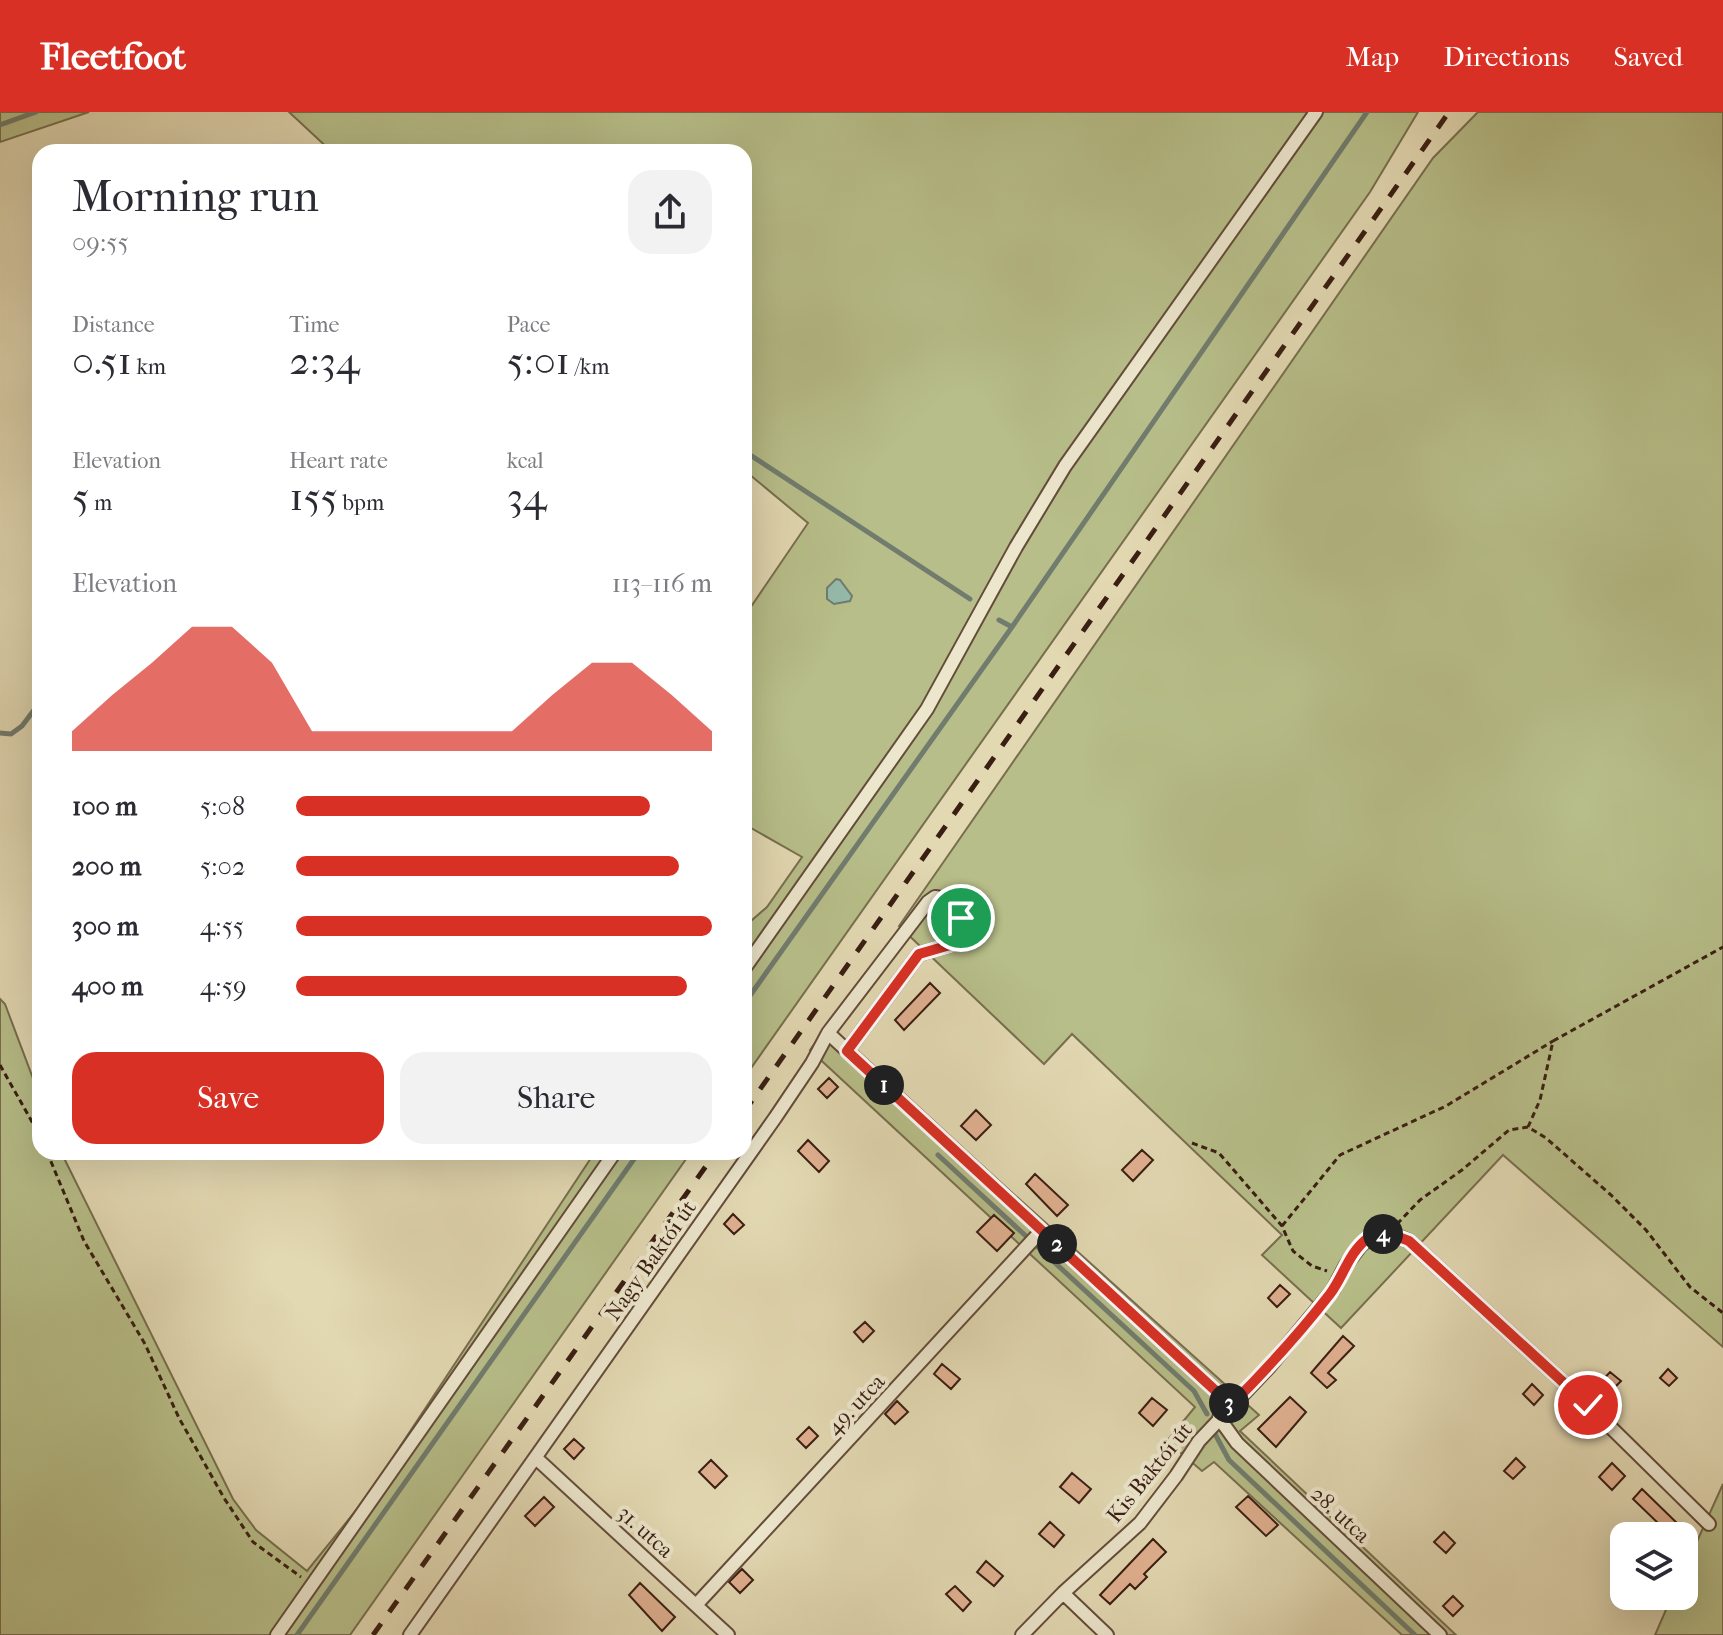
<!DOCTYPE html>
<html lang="en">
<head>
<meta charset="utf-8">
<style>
	body { margin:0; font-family:"IM FELL French Canon",serif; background:#f2f2f3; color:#2b2b33; height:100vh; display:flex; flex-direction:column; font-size:30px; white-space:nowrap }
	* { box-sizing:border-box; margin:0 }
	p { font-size:26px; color:#7c7c81 }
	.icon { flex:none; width:44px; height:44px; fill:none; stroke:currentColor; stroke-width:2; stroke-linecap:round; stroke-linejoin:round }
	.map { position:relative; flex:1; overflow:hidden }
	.panel { position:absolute; left:32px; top:32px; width:720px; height:1016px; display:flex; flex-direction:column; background:#fff; border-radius:24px; box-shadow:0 8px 32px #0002 }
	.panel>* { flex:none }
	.buttons { position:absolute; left:1610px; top:1410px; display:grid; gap:16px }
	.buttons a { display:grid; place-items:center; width:88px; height:88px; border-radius:16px; background:#fff; box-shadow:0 8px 32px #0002; font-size:40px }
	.pin { position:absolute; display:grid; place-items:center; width:68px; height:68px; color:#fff; margin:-34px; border:4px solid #fff; border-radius:50%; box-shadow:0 2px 8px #0007 }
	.km { position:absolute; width:40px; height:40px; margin:-20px; border-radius:50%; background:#222; color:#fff; font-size:22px; line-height:40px; text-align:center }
	.round { display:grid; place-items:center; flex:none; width:84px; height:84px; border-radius:24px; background:#f2f2f3 }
	.summary { display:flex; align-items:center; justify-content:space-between; height:136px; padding:0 40px }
	h1 { font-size:44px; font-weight:600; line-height:60px }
	.metrics { display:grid; grid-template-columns:repeat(3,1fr); gap:12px; height:136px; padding:8px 40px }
	.metrics div { display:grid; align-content:center }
	.metrics b { font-size:40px; font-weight:600 }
	.metrics small { font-size:22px; font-weight:400 }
	.metrics p { font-size:22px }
	.chart { height:224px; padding:16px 40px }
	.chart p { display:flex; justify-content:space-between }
	.chart svg { width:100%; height:144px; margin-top:8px; fill:#d93025; opacity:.7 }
	.cta { display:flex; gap:16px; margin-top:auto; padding:16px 40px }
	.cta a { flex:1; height:92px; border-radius:24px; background:#d93025; color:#fff; font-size:32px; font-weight:600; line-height:92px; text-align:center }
	.cta a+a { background:#f2f2f3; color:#2b2b33 }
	ul { padding:0 40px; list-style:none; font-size:26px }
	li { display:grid; grid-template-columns:128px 96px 1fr; align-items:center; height:60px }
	li i { height:20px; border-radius:10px; background:#d93025 }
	header { display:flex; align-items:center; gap:48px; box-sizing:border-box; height:112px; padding:0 40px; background:#d93025; color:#fff }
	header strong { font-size:38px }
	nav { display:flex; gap:44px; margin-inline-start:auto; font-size:28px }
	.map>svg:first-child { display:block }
	.green { fill:#b7be89; stroke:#786e4e; stroke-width:2 }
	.water { fill:#95baab; stroke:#717c6e; stroke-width:2 }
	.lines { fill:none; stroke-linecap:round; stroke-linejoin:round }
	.stream { stroke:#717c6e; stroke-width:5 }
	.building { fill:#e0b090; stroke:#3a1e12; stroke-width:2 }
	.minor-casing { stroke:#644c3a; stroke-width:16 }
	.path { stroke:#3a1e12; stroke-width:3; stroke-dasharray:6 4; stroke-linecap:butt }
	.minor { stroke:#ece6cd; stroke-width:12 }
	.rail { stroke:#3a1e12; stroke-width:5; stroke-dasharray:14 14; stroke-linecap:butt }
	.route-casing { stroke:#fff; stroke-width:16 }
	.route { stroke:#d93025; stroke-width:10 }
	.labels { text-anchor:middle; stroke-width:8; stroke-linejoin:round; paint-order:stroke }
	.street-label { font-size:22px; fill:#3a1e12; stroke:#ece6cd }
</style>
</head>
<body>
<header>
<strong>Fleetfoot</strong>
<nav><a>Map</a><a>Directions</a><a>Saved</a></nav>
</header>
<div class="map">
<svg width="1723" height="1523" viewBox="0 0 1723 1523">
	<rect width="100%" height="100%" fill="#e2d8b2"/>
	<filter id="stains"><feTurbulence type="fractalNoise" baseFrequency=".0025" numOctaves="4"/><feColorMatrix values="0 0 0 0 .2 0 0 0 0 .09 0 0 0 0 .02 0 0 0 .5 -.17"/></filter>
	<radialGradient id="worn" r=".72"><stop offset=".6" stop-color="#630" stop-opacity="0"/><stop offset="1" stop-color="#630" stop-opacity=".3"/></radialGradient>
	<path class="green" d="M 0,0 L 89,0 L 0,30 Z
		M 289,0 L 1418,0 L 1370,80 L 744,966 L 744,815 L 767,795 L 802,745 L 744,712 L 744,505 L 808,411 L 744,358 L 744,40 L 332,40 Z
		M 1478,0 L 1723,0 L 1723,1235 L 1503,1043 L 1341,1216 L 1262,1143 L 1282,1123 L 1072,922 L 1044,952 L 899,814 L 1433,46 Z
		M 0,887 L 5,892 L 40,985 L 40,1040 L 61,1040 L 233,1387 L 256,1418 L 307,1459 L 366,1386 L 595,1040 L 691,1040 L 350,1523 L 0,1523 Z
		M 827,914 L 1259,1303 L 1240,1319 L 1456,1523 L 1402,1523 L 1214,1350 L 1202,1359 L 1167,1329 L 1195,1295 L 810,938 Z
		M 1723,1372 L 1723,1523 L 1655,1523 L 1672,1484 L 1684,1484 L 1684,1458 Z"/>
	<path class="water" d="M 836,467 L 840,468 L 852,484 L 850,489 L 834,492 L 827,487 L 827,476 Z"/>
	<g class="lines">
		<path class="stream" d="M 0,13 L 36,0
			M 744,339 L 970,487
			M 999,508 L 1012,515
			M 0,621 L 11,622 L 22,614 L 40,590
			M 744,892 L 1012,515 L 1367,0
			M 938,1043 L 1194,1279 L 1207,1302
			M 1215,1322 L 1229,1348 L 1415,1523
			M 297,1523 L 639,1040"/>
	</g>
	<path class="building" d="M 930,871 L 940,881 L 904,918 L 895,908 Z
		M 829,966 L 838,975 L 827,986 L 818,977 Z
		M 976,998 L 991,1013 L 976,1028 L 961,1014 Z
		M 808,1028 L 829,1049 L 819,1060 L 798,1039 Z
		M 1142,1038 L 1153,1048 L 1133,1069 L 1122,1058 Z
		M 1035,1062 L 1068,1093 L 1057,1104 L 1026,1072 Z
		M 733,1102 L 744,1113 L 734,1122 L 724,1112 Z
		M 994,1103 L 1014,1121 L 997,1139 L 977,1120 Z
		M 1280,1173 L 1290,1182 L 1277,1195 L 1268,1186 Z
		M 865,1210 L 874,1219 L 863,1230 L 854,1220 Z
		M 1343,1224 L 1354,1234 L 1328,1261 L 1336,1268 L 1327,1276 L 1311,1261 Z
		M 942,1252 L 960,1267 L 951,1277 L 934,1262 Z
		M 1668,1257 L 1677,1266 L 1669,1274 L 1660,1266 Z
		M 1610,1260 L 1621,1269 L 1607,1283 L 1597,1274 Z
		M 1532,1272 L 1543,1283 L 1534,1293 L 1523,1282 Z
		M 1290,1285 L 1306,1300 L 1276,1335 L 1258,1317 Z
		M 1152,1286 L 1167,1298 L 1153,1314 L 1139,1301 Z
		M 897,1289 L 908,1300 L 895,1312 L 885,1302 Z
		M 809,1315 L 818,1324 L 806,1336 L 797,1327 Z
		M 574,1327 L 584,1336 L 574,1347 L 564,1337 Z
		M 1516,1346 L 1525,1355 L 1513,1367 L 1504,1359 Z
		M 711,1348 L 727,1364 L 715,1376 L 699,1360 Z
		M 1612,1351 L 1625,1364 L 1612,1378 L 1599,1365 Z
		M 1072,1361 L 1091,1377 L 1079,1391 L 1060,1375 Z
		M 1642,1377 L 1680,1414 L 1670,1424 L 1648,1424 L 1659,1412 L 1633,1387 Z
		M 1248,1384 L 1278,1413 L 1266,1424 L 1236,1395 Z
		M 544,1385 L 554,1395 L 535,1414 L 525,1404 Z
		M 1050,1410 L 1064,1423 L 1054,1435 L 1039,1422 Z
		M 1444,1420 L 1455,1431 L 1446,1441 L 1434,1430 Z
		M 1153,1427 L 1166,1440 L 1144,1462 L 1147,1465 L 1135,1477 L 1130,1472 L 1110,1492 L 1100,1483 Z
		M 986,1449 L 1003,1464 L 994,1474 L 977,1460 Z
		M 742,1457 L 753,1468 L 740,1481 L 729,1470 Z
		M 640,1471 L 675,1505 L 662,1519 L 629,1483 Z
		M 955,1474 L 971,1490 L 963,1499 L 946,1482 Z
		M 1453,1484 L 1463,1494 L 1453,1504 L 1443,1494 Z"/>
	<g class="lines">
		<g class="minor-casing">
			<path id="minor" d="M 744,857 L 927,597 L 1016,435 L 1065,354 L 1316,0
				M 828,921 L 1231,1293
				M 1219,1306 L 1237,1331 L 1440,1523
				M 536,1346 L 728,1523
				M 1063,1481 L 1107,1523
				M 697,1492 L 1042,1118
				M 277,1523 L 615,1040
				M 410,1523 L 775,1006 L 812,951 L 828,921 L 928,790 L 935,785 L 949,787 L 961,806 L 957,827 L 950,833 L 919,842 L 847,939
				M 1022,1523 L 1063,1481 L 1140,1411 L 1176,1364 L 1199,1329 L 1270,1254 L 1333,1178 L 1346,1153 L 1361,1133 L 1376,1122 L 1397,1124 L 1409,1129 L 1588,1293 L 1709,1412"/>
		</g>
		<path class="path" d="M 0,953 L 40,1024
			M 1528,1015 L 1540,988 L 1553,929 L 1723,835
			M 1192,1031 L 1219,1041 L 1282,1114 L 1293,1139 L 1312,1154 L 1327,1159
			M 47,1040 L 84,1129 L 145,1232 L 179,1306 L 224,1386 L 253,1430 L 301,1465
			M 1397,1112 L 1420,1088 L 1462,1058 L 1509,1018 L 1528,1015 L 1546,1026 L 1611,1083 L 1646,1118 L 1690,1175 L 1723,1201
			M 1282,1114 L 1340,1043 L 1446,994 L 1553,929"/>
		<use href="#minor" class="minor"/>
		<path class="rail" d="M 744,1000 L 1449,0
			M 373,1523 L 716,1040"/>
	</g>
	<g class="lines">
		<g class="route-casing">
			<path id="route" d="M 961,806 L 957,827 L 950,833 L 919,842 L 847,939 L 1231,1293 C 1266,1258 1299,1222 1330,1182 C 1343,1165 1349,1140 1368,1126 C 1380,1117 1396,1124 1409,1129 L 1588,1293"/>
		</g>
		<use href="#route" class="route"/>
	</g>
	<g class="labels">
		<g class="street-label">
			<text transform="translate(650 1148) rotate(-55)" y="8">Nagy Baktói út</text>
			<text transform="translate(855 1292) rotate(-47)" y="8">49. utca</text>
			<text transform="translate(1149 1360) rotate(-51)" y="8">Kis Baktói út</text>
			<text transform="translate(1341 1402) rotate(43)" y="8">28. utca</text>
			<text transform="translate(646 1419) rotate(42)" y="8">31. utca</text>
		</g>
	</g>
	<rect width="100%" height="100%" filter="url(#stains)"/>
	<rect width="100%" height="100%" fill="url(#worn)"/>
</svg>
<div class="buttons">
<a><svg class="icon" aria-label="layers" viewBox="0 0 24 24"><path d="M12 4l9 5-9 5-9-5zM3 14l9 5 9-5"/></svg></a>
</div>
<div class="pin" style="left:961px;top:806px;background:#1e9e55"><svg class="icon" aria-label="arrive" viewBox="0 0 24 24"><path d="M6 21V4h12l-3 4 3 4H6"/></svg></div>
<div class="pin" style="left:1588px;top:1293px;background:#d93025"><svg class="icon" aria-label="check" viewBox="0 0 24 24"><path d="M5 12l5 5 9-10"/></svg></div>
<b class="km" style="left:884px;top:973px">1</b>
<b class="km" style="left:1057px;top:1132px">2</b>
<b class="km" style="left:1229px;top:1291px">3</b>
<b class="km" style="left:1383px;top:1122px">4</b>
<section class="panel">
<div class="summary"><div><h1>Morning run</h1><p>09:55</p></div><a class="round"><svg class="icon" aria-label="share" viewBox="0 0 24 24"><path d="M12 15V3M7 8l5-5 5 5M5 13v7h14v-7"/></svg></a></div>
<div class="metrics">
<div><p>Distance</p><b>0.51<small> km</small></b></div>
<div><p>Time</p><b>2:34</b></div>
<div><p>Pace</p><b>5:01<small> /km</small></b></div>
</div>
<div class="metrics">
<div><p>Elevation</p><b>5<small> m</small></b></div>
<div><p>Heart rate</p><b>155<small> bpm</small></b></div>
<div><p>kcal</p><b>34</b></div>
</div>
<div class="chart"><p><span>Elevation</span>113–116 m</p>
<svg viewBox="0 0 160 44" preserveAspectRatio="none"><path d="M0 44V38L10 27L20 17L30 6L40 6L50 17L60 38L70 38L80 38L90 38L100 38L110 38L120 27L130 17L140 17L150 27L160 38V44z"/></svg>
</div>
<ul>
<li><b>100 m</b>5:08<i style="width:85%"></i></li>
<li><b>200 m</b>5:02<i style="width:92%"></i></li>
<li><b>300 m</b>4:55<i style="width:100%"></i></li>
<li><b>400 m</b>4:59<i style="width:94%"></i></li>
</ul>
<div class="cta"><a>Save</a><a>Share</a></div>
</section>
</div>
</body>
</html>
